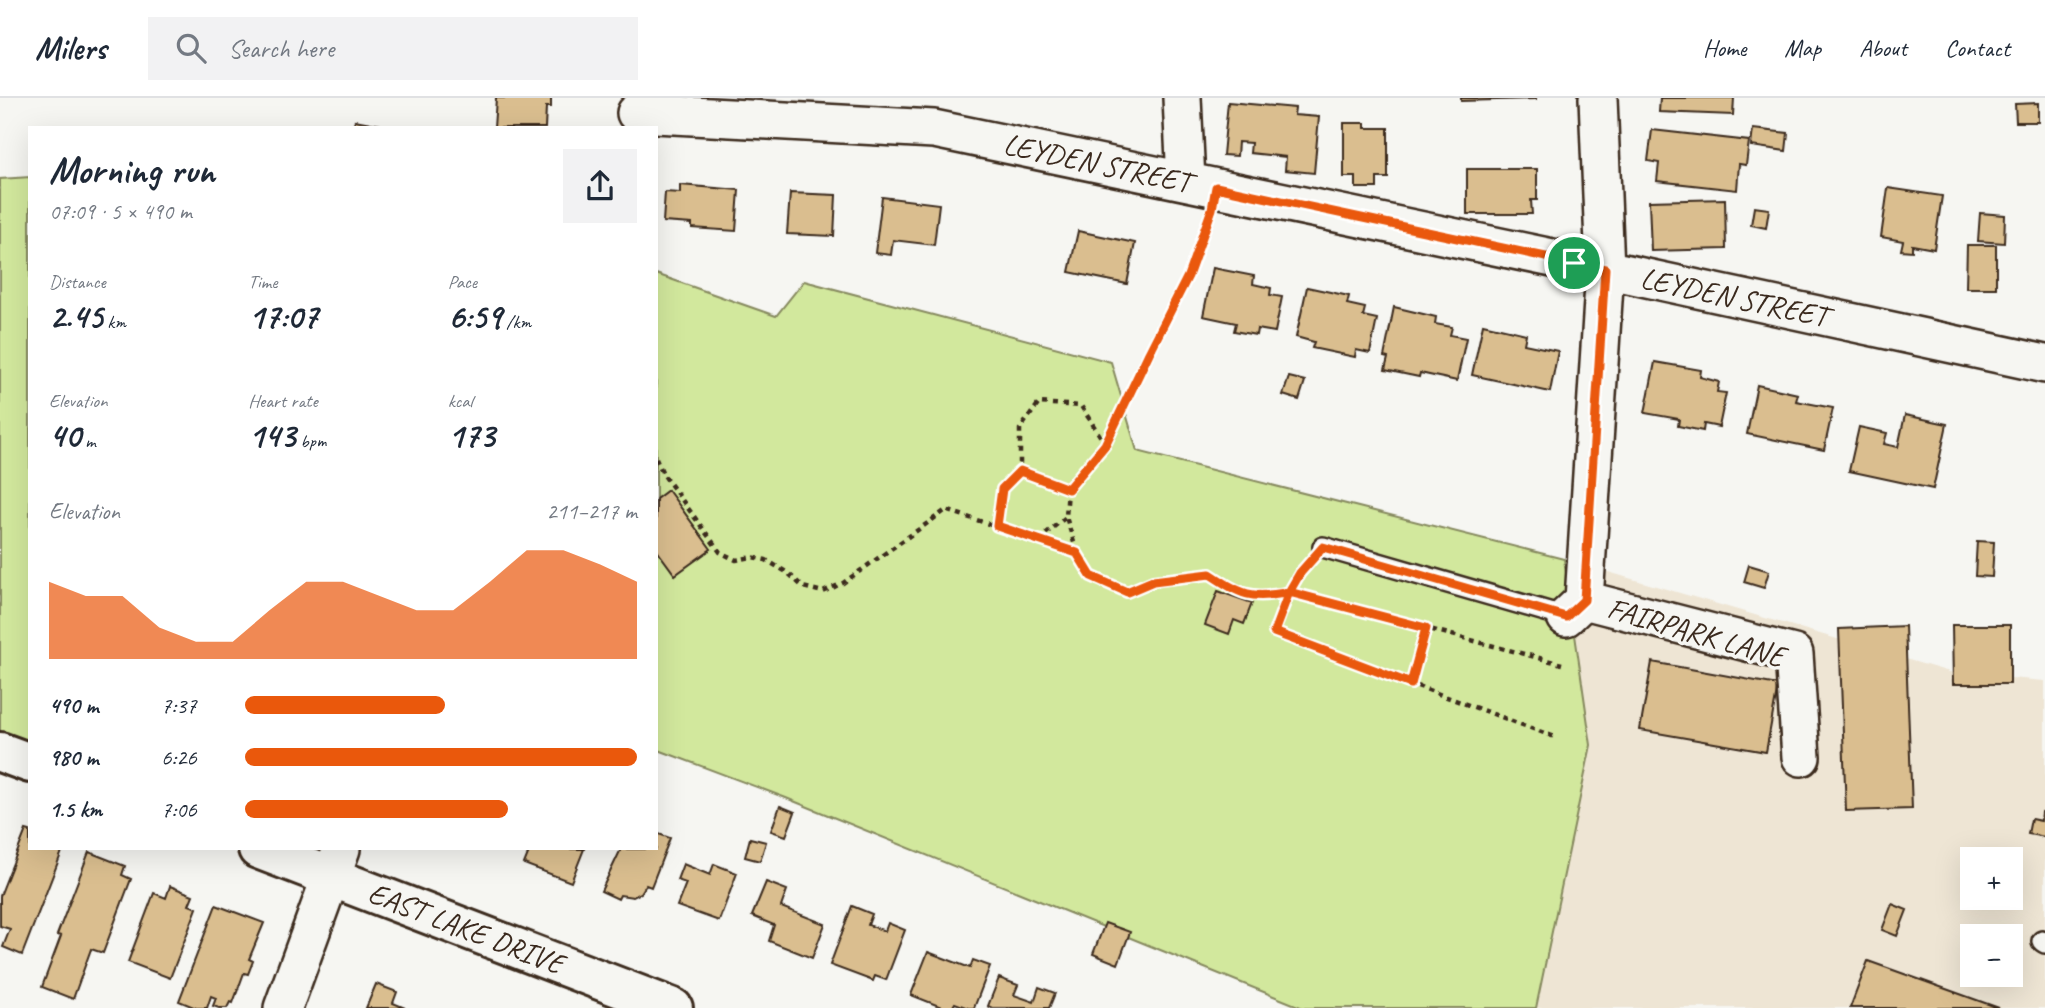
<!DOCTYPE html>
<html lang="en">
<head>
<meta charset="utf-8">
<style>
	body { margin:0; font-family:Caveat,sans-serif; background:#f2f2f3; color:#1f2937; height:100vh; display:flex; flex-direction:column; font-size:26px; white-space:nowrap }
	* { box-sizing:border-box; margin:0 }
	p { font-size:23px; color:#747a83 }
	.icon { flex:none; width:38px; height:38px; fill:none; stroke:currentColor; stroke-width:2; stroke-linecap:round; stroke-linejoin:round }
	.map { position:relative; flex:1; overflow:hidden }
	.panel { position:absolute; left:28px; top:28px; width:630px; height:724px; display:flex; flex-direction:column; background:#fff; border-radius:0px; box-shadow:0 7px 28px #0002 }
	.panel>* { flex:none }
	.fabs { position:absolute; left:1960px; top:749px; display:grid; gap:14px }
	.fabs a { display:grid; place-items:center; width:63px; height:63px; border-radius:0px; background:#fff; box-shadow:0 7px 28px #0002; font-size:35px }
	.pin { position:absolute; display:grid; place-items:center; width:60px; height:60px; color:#fff; margin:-30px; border:4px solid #fff; border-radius:50%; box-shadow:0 2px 7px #0007 }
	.round { display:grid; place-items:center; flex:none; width:74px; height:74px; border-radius:0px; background:#f2f2f3 }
	.summary { display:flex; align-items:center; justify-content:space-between; height:119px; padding:0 21px }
	h1 { font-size:38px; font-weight:600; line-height:52px }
	.figures { display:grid; grid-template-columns:repeat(3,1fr); gap:10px; height:119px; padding:7px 21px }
	.figures div { display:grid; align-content:center }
	.figures b { font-size:35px; font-weight:600 }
	.figures small { font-size:19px; font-weight:400 }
	.figures p { font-size:19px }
	.chart { height:196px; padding:14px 21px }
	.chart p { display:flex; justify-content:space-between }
	.chart svg { width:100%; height:126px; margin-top:7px; fill:#ea580c; opacity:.7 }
	ul { padding:0 21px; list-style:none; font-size:23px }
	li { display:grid; grid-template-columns:112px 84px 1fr; align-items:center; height:52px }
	li i { height:18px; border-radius:9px; background:#ea580c }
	header { display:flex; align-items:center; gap:42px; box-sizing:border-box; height:98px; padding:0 35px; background:#fff; border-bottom:2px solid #e0e1e3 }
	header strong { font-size:33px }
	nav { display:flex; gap:38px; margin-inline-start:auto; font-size:24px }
	.search { width:490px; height:63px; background:#f2f2f3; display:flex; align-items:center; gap:18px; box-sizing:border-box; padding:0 24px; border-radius:0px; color:#747a83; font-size:26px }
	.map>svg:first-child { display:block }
	.built { fill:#eee5d4; fill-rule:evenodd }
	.green { fill:#d2e89d; stroke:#86895e; stroke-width:2 }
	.building { fill:#dabe8f; stroke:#3b2a1e; stroke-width:2 }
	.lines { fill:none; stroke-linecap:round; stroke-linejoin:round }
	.lane-casing { stroke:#3b2a1e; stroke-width:24 }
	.street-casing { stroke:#3b2a1e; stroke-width:42 }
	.secondary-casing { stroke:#3b2a1e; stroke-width:44 }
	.path { stroke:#3b2a1e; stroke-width:4.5; stroke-dasharray:5 5; stroke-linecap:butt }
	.lane { stroke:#f6f6f2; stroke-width:19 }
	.street { stroke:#f6f6f2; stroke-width:37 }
	.secondary { stroke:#f6f6f2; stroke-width:38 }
	.route-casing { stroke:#fff; stroke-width:14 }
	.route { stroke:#ea580c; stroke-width:9 }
	.labels { text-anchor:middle; stroke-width:7; stroke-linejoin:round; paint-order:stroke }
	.street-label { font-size:30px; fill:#3b2a1e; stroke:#f6f6f2 }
</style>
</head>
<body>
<header>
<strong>Milers</strong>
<div class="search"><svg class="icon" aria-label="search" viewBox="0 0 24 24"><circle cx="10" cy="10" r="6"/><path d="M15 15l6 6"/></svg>Search here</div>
<nav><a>Home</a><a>Map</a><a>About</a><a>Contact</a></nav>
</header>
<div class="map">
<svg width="2045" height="910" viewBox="0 0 2045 910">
	<rect width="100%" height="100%" fill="#f6f6f2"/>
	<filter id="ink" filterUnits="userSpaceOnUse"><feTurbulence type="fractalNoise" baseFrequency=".0143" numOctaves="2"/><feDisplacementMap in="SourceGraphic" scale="14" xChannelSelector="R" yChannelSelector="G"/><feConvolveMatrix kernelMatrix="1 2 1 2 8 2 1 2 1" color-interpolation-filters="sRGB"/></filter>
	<g filter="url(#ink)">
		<path class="built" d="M 1564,461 L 1953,575 L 2045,583 L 2045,910 L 1536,910 L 1591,647 ZM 1972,761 L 2011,761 L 2011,800 L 1972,800 ZM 1972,838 L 2011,838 L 2011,877 L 1972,877 Z"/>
		<path class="green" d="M 30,79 L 30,662 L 0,649 L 0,81 Z
			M 656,176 L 776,218 L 804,183 L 1111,264 L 1137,353 L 1564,461 L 1591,647 L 1536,910 L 1303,910 L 786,700 L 656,651 Z"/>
		<path class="building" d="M 496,0 L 551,0 L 551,9 L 546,9 L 545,30 L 494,30 Z
			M 1461,0 L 1536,0 L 1536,1 L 1461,3 Z
			M 1660,0 L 1734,0 L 1733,17 L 1659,14 Z
			M 1228,4 L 1295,10 L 1294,17 L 1319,19 L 1314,75 L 1285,72 L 1286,59 L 1250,55 L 1251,45 L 1238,44 L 1237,58 L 1223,57 Z
			M 2038,5 L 2038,24 L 2016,24 L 2015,6 Z
			M 355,22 L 381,27 L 380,30 L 353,30 Z
			M 1344,25 L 1365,25 L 1365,30 L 1388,30 L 1388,80 L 1377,80 L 1377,90 L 1356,90 L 1356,79 L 1344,79 Z
			M 1753,31 L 1788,35 L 1786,53 L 1751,48 Z
			M 1652,32 L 1749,43 L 1746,67 L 1739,66 L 1737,92 L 1657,83 L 1659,65 L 1648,63 Z
			M 1467,71 L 1537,71 L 1537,102 L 1531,102 L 1532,116 L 1467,116 Z
			M 680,87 L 739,92 L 736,133 L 692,130 L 692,126 L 663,124 L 665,94 L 680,95 Z
			M 1888,90 L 1942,98 L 1934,151 L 1912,147 L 1912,153 L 1901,152 L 1903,143 L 1881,139 Z
			M 790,95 L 836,97 L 834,138 L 787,136 Z
			M 882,99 L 939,106 L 934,147 L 893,142 L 891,157 L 875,155 Z
			M 1725,101 L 1726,151 L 1651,153 L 1649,103 Z
			M 1754,109 L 1769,111 L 1766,130 L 1751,127 Z
			M 1980,115 L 2005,117 L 2004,145 L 1978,143 Z
			M 1078,133 L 1135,145 L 1127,186 L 1069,174 Z
			M 1967,147 L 1996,147 L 1996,190 L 1966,190 Z
			M 1213,170 L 1254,178 L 1253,186 L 1271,190 L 1270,197 L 1282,199 L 1275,234 L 1257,231 L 1256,237 L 1234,233 L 1236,225 L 1203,218 Z
			M 1307,189 L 1349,198 L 1347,206 L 1365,210 L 1363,218 L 1377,221 L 1370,255 L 1356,252 L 1355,259 L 1312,250 L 1314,244 L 1296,239 Z
			M 1394,209 L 1436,219 L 1435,226 L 1452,229 L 1450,237 L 1466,240 L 1457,283 L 1420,275 L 1419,279 L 1385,272 L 1388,260 L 1384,259 Z
			M 1483,226 L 1526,236 L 1524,246 L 1558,253 L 1550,294 L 1472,277 Z
			M 1655,264 L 1701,272 L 1700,279 L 1719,284 L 1717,294 L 1726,295 L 1719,329 L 1704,326 L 1703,333 L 1678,328 L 1679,321 L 1645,315 Z
			M 1289,279 L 1305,283 L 1299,302 L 1283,297 Z
			M 1757,287 L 1798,296 L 1796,303 L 1833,310 L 1824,352 L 1747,336 Z
			M 1905,317 L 1947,326 L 1933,391 L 1849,373 L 1859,329 L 1887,335 L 1884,346 L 1898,349 Z
			M 668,392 L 711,451 L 675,477 L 656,451 L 656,401 Z
			M 1977,443 L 1994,444 L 1992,479 L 1975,478 Z
			M 1749,467 L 1769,473 L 1764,490 L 1744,484 Z
			M 1218,493 L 1252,505 L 1244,526 L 1234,522 L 1229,536 L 1205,527 Z
			M 1952,527 L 2010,527 L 2010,586 L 1953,586 Z
			M 1905,528 L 1912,711 L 1846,713 L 1839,531 Z
			M 1652,564 L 1778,587 L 1766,654 L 1640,632 Z
			M 780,708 L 795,714 L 786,738 L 771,733 Z
			M 2042,714 L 2045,715 L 2045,739 L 2028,736 L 2031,721 L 2041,723 Z
			M 26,732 L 30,733 L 30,751 L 63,751 L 22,857 L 3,849 L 10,831 L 0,828 L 0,798 Z
			M 656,735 L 670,740 L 651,789 L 646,787 L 641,795 L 633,799 L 620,797 L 618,801 L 601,793 L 621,751 L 656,751 Z
			M 750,740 L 766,744 L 760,763 L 745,759 Z
			M 530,751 L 584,751 L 571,784 L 524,766 Z
			M 89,754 L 125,768 L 122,777 L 131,781 L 103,855 L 91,851 L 73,901 L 42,889 L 61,838 L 57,837 Z
			M 683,766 L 710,777 L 714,766 L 737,775 L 719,823 L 677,808 L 686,785 L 677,782 Z
			M 766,784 L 787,792 L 781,809 L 825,826 L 812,860 L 769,843 L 774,827 L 752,818 Z
			M 170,788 L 193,797 L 189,807 L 197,810 L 170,880 L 128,864 L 154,795 L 166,800 Z
			M 1892,806 L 1907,812 L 1897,838 L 1882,832 Z
			M 216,807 L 264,825 L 249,861 L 253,863 L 248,876 L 244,875 L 233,905 L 230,904 L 227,910 L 219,910 L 213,908 L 216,900 L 211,898 L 207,910 L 196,910 L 179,903 Z
			M 852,808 L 872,816 L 868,827 L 885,833 L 888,825 L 905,832 L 886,882 L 875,878 L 873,883 L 830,867 Z
			M 1105,825 L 1130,834 L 1118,866 L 1093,856 Z
			M 928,854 L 970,870 L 973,862 L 990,868 L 974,910 L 968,910 L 955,905 L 952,910 L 944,910 L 911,897 Z
			M 1868,863 L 1999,910 L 1850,910 Z
			M 999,880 L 1018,887 L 1014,897 L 1034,904 L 1039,889 L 1055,895 L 1049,910 L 992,910 L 988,908 Z
			M 376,886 L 397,894 L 393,905 L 405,910 L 366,910 Z"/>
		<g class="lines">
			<g class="lane-casing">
				<path id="lane" d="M 1323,449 L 1566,519
					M 2042,843 L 2045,845"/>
			</g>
			<g class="street-casing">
				<path id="street" d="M 1182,0 L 1186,83
					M 636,15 L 934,31 L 1605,171 L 2045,266
					M 1584,502 L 1794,556 L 1801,659
					M 1566,519 L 1584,502 L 1605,171 L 1598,0
					M 283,910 L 341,751"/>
			</g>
			<g class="secondary-casing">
				<path id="secondary" d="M 0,654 L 30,665
					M 258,751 L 673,910"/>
			</g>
			<path class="path" d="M 656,360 L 663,376 L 720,454 L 736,462 L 752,459 L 766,462 L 788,475 L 803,489 L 823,494 L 843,485 L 946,412 L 1077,455 L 1091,478 L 1127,494 L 1153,483 L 1210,476 C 1242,497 1251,503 1289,494 L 1562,566
				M 1020,373 L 1068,391
				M 997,428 L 1002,391 L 1020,373 L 1020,331 L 1039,305 L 1081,308 L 1106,347
				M 1038,442 L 1066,419
				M 1077,454 L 1066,419 L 1068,391 L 1106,347 L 1149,255 L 1188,178 L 1209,120
				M 1308,466 C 1291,486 1283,510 1274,535 L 1555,639
				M 1411,586 L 1426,530"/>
			<use href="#lane" class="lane"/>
			<use href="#street" class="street"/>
			<use href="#secondary" class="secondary"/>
		</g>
	</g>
	<g class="lines" filter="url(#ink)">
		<g class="route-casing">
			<path id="route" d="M 1574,165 L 1216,89 L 1212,111 L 1188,178 L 1149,255 L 1105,347 L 1068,391 L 1020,373 L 1002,391 L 997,428 L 1077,455 L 1091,478 L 1127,494 L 1153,483 L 1210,476 C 1242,497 1251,502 1289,494 L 1274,534 L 1411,586 L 1426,530 L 1289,494 L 1300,475 L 1323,449 L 1566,519 L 1584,502 L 1605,171 L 1574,165"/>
		</g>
		<use href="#route" class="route"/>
	</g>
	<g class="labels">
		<g class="street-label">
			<text transform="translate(1097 65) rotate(12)" y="10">LEYDEN STREET</text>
			<text transform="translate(1734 199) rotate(12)" y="10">LEYDEN STREET</text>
			<text transform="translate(1696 534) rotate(16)" y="10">FAIRPARK LANE</text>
			<text transform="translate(466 830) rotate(21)" y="10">EAST LAKE DRIVE</text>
		</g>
	</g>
</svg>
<div class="fabs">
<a>+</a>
<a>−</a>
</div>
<div class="pin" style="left:1574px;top:165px;background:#1e9e55"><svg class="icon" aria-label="arrive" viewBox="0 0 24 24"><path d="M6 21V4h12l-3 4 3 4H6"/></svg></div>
<section class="panel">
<div class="summary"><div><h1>Morning run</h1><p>07:09 · 5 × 490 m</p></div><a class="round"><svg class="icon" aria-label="share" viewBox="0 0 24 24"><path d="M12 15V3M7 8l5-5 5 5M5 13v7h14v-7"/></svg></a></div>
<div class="figures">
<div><p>Distance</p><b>2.45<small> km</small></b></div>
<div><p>Time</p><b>17:07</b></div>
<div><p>Pace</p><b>6:59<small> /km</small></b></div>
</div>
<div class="figures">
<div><p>Elevation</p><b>40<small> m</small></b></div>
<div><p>Heart rate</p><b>143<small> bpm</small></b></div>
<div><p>kcal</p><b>173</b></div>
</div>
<div class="chart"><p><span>Elevation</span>211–217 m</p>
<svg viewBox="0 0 160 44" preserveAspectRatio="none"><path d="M0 44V17L10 22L20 22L30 33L40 38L50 38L60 27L70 17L80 17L90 22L100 27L110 27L120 17L130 6L140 6L150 11L160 17V44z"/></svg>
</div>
<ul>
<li><b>490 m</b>7:37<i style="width:51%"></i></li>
<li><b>980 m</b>6:26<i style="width:100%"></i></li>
<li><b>1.5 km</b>7:06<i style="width:67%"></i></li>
</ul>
</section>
</div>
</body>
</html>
